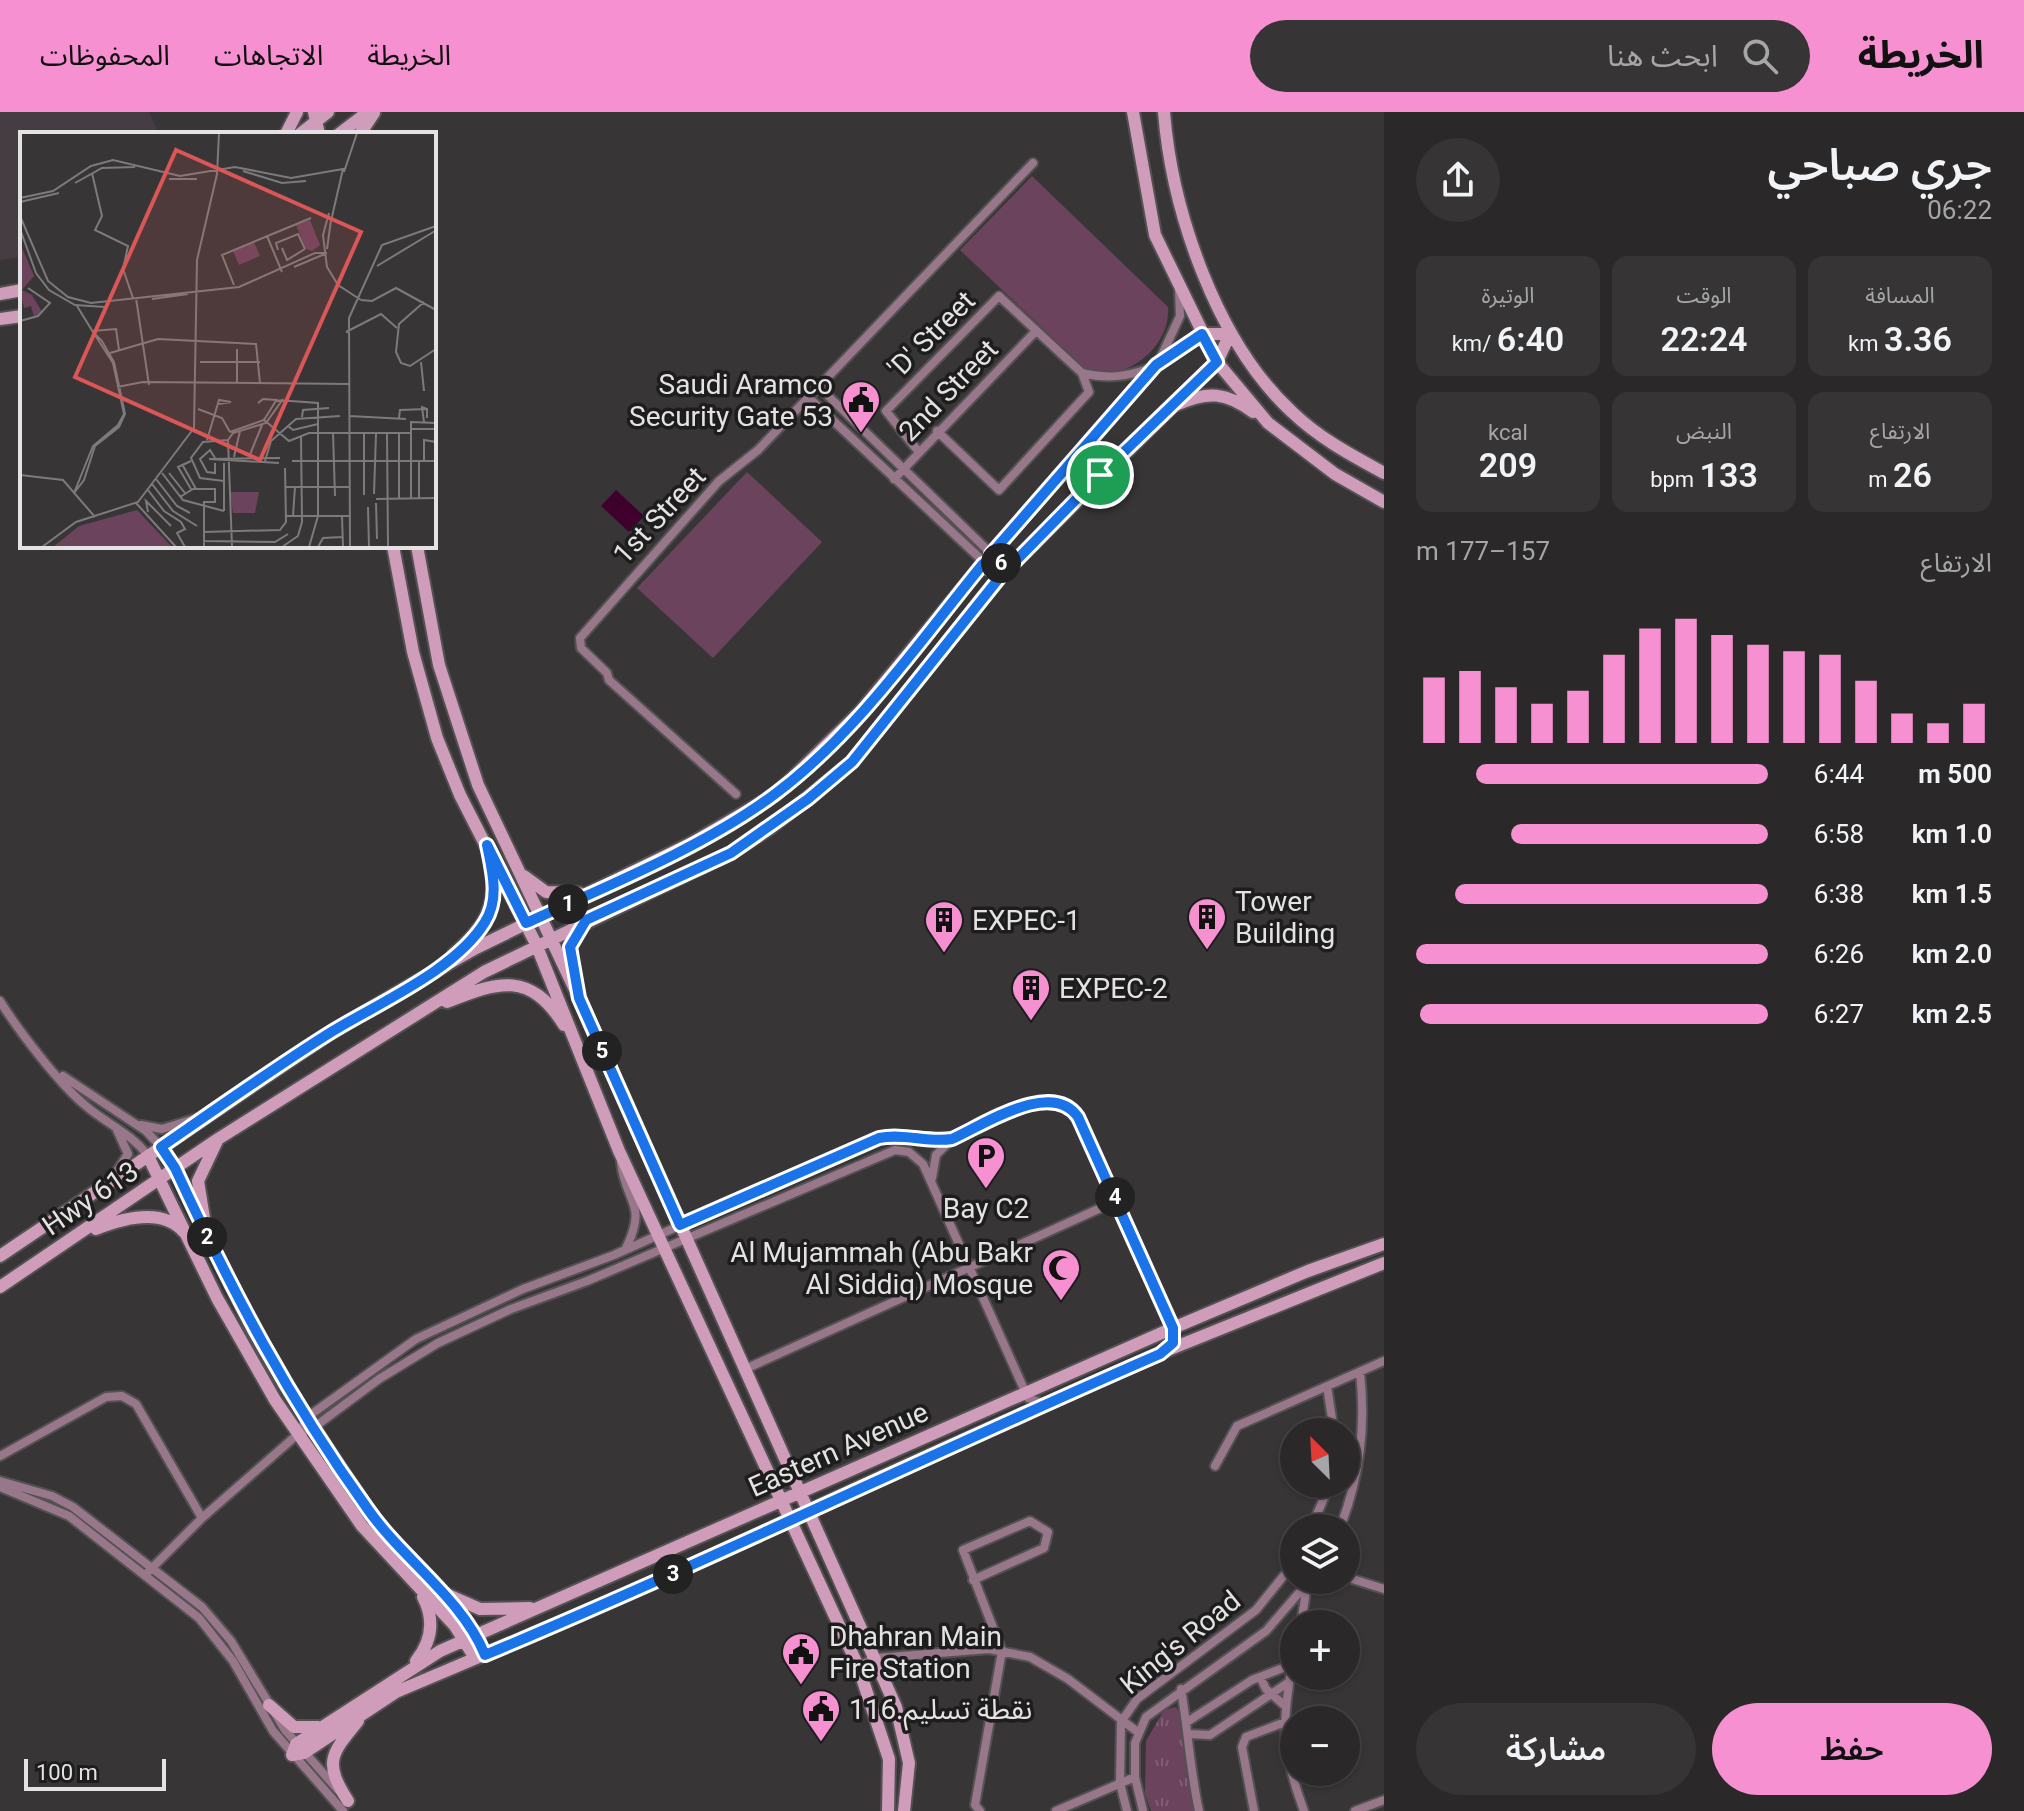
<!DOCTYPE html>
<html lang="ar">
<head>
<meta charset="utf-8">
<style>
	body { margin:0; font-family:Roboto,"Noto Sans Arabic",sans-serif; background:#363435; color:#f1f3f6; direction:rtl; height:100vh; display:flex; flex-direction:column; font-size:30px; white-space:nowrap }
	* { box-sizing:border-box; margin:0 }
	p { font-size:26px; color:#a5a6a8 }
	.icon { flex:none; width:44px; height:44px; fill:none; stroke:currentColor; stroke-width:2; stroke-linecap:round; stroke-linejoin:round }
	.map { position:relative; flex:1; overflow:hidden; direction:ltr }
	.drawer { display:flex; flex-direction:column; background:#2a2829; width:640px }
	.drawer>* { flex:none }
	.needle { width:52px; rotate:336deg }
	.fabs { position:absolute; left:1280px; top:1306px; display:grid; gap:16px }
	.fabs a { display:grid; place-items:center; width:80px; height:80px; border-radius:50%; background:#2a2829; box-shadow:0 2px 6px #0004,0 0 0 2px #464446; font-size:40px }
	.scale { position:absolute; left:24px; bottom:20px; width:142px; box-sizing:border-box; padding-left:8px; border:4px solid #e4e2e3; border-top:0; font-size:22px; line-height:28px; white-space:nowrap; color:#e4e2e3; -webkit-text-stroke:6px #1e1d1e; paint-order:stroke }
	.pin { position:absolute; display:grid; place-items:center; width:68px; height:68px; color:#fff; margin:-34px; border:4px solid #fff; border-radius:50%; box-shadow:0 2px 8px #0007 }
	.km { position:absolute; width:40px; height:40px; margin:-20px; border-radius:50%; background:#222; color:#fff; font-size:22px; line-height:40px; text-align:center }
	.round { display:grid; place-items:center; flex:none; width:84px; height:84px; border-radius:42px; background:#363435 }
	.head { display:flex; align-items:center; justify-content:space-between; height:136px; padding:0 32px }
	h1 { font-size:44px; font-weight:600; line-height:60px }
	.stats { display:grid; grid-template-columns:repeat(3,1fr); gap:12px; height:136px; padding:8px 32px }
	.stats div { display:grid; align-content:center; border-radius:16px; background:#363435; text-align:center }
	.stats b { font-size:34px; font-weight:600 }
	.stats small { font-size:22px; font-weight:400 }
	.stats p { font-size:22px }
	.chart { height:224px; padding:16px 32px }
	.chart p { display:flex; justify-content:space-between }
	.chart svg { width:100%; height:144px; margin-top:8px; stroke:#f690d0; stroke-width:6 }
	.action { display:flex; gap:16px; margin-top:auto; padding:16px 32px }
	.action a { flex:1; height:92px; border-radius:48px; background:#f690d0; color:#111; font-size:32px; font-weight:600; line-height:92px; text-align:center }
	.action a+a { background:#363435; color:#f1f3f6 }
	ul { padding:0 32px; list-style:none; font-size:26px }
	li { display:grid; grid-template-columns:128px 96px 1fr; align-items:center; height:60px }
	li i { height:20px; border-radius:10px; background:#f690d0 }
	header { display:flex; align-items:center; gap:48px; box-sizing:border-box; height:112px; padding:0 40px; background:#f690d0; color:#111 }
	header strong { font-size:38px }
	nav { display:flex; gap:44px; margin-inline-start:auto; font-size:28px }
	.search { width:560px; height:72px; background:#363435; display:flex; align-items:center; gap:20px; box-sizing:border-box; padding:0 28px; border-radius:44px; color:#a5a6a8; font-size:30px }
	main { display:flex; flex:1; min-height:0 }
	.map>svg:first-child { display:block }
	.built { fill:#463d42 }
	.grass { fill:url(#grass-tufts) }
	.pitch { fill:#6c435d }
	.water { fill:#3f002e }
	.lines { fill:none; stroke-linecap:round; stroke-linejoin:round }
	.minor-casing { stroke:#545153; stroke-width:12 }
	.secondary-casing { stroke:#545153; stroke-width:16 }
	.minor { stroke:#98778a; stroke-width:8 }
	.secondary { stroke:#cf9cba; stroke-width:12 }
	.route-casing { stroke:#fff; stroke-width:16 }
	.route { stroke:#1a73e8; stroke-width:10 }
	.labels { text-anchor:middle; stroke-width:7; stroke-linejoin:round; paint-order:stroke }
	.street-label { font-size:28px; fill:#e4e2e3; stroke:#1e1d1e }
	.poi-label { font-size:28px; fill:#e4e2e3; stroke:#1e1d1e; text-anchor:start }
	.inset-road { fill:none; stroke:#7d7a7c; stroke-width:2 }
	.view { fill:#da5657; fill-opacity:0.15; stroke:#da5657; stroke-width:4 }
	.inset-edge { fill:none; stroke:#e4e2e3; stroke-width:4 }
</style>
</head>
<body>
<header>
<strong>الخريطة</strong>
<div class="search"><svg class="icon" aria-label="search" viewBox="0 0 24 24"><circle cx="10" cy="10" r="6"/><path d="M15 15l6 6"/></svg>ابحث هنا</div>
<nav><a>الخريطة</a><a>الاتجاهات</a><a>المحفوظات</a></nav>
</header>
<main>
<section class="drawer">
<div class="head"><div><h1>جري صباحي</h1><p>06:22</p></div><a class="round"><svg class="icon" aria-label="share" viewBox="0 0 24 24"><path d="M12 15V3M7 8l5-5 5 5M5 13v7h14v-7"/></svg></a></div>
<div class="stats">
<div><p>المسافة</p><b>3.36<small> km</small></b></div>
<div><p>الوقت</p><b>22:24</b></div>
<div><p>الوتيرة</p><b>6:40<small> /km</small></b></div>
</div>
<div class="stats">
<div><p>الارتفاع</p><b>26<small> m</small></b></div>
<div><p>النبض</p><b>133<small> bpm</small></b></div>
<div><p>kcal</p><b>209</b></div>
</div>
<div class="chart"><p><span>الارتفاع</span>157–177 m</p>
<svg viewBox="0 0 160 44" preserveAspectRatio="none"><path d="M5 44V24M15 44V22M25 44V27M35 44V32M45 44V28M55 44V17M65 44V9M75 44V6M85 44V11M95 44V14M105 44V16M115 44V17M125 44V25M135 44V35M145 44V38M155 44V32"/></svg>
</div>
<ul>
<li><b>500 m</b>6:44<i style="width:83%"></i></li>
<li><b>1.0 km</b>6:58<i style="width:73%"></i></li>
<li><b>1.5 km</b>6:38<i style="width:89%"></i></li>
<li><b>2.0 km</b>6:26<i style="width:100%"></i></li>
<li><b>2.5 km</b>6:27<i style="width:99%"></i></li>
</ul>
<div class="action"><a>حفظ</a><a>مشاركة</a></div>
</section>
<div class="map">
<svg width="1384" height="1699" viewBox="0 0 1384 1699">
	<defs>
		<pattern id="grass-tufts" width="24" height="20" patternUnits="userSpaceOnUse" patternTransform="scale(2)"><rect width="24" height="20" fill="#6c435d"/><path d="M3 7l-1-3M5 7V3M7 7l1-3M15 17l-1-3M17 17v-4M19 17l1-3" fill="none" stroke="#815e74"/></pattern>
	</defs>
	<rect width="100%" height="100%" fill="#383537"/>
	<path class="built" d="M 0,0 L 149,0 L 159,22 L 22,22 L 22,145 L 0,148 Z"/>
	<path class="grass" d="M 1176,1595 C 1191,1620 1188,1668 1197,1699 L 1151,1699 L 1145,1682 L 1146,1629 L 1164,1598 Z"/>
	<path class="pitch" d="M 1032,64 L 1168,195 C 1171,235 1126,271 1088,259 L 960,138 Z
		M 747,360 L 822,430 L 713,546 L 637,476 Z"/>
	<path class="water" d="M 616,378 L 644,404 L 629,420 L 601,394 Z"/>
	<g class="lines">
		<g class="minor-casing">
			<path id="minor" d="M 1160,247 L 1180,204 L 1179,177
				M 1082,261 C 1107,267 1126,265 1151,256
				M 818,274 L 1007,457
				M 808,285 L 1000,465
				M 918,339 L 886,299 L 999,184 L 1082,261 L 1089,280 L 999,378 L 937,319
				M 894,367 L 1035,220
				M 736,682 L 609,568 L 607,561 L 581,536 L 580,526 L 719,369 L 758,338 L 1033,51
				M 0,889 C 18,918 60,973 86,994 C 107,1012 131,1021 148,1044
				M 63,964 L 146,1019 L 161,1035
				M 141,1013 L 162,1017 L 197,1006
				M 621,1051 C 626,1092 648,1091 626,1136
				M 115,1062 L 128,1042 L 117,1018
				M 932,1066 L 936,1043 L 952,1027
				M 743,1258 L 1116,1089
				M 1327,1274 L 1334,1320
				M 299,1322 L 306,1306 L 416,1227 L 523,1177 L 614,1143 L 864,1031 C 901,1018 919,1032 952,1027 C 985,1012 1052,966 1078,1005 L 1173,1216 L 1175,1225 L 1169,1237
				M 0,1344 L 106,1285 L 122,1284 L 136,1292 L 202,1406
				M 1215,1354 L 1237,1314 L 1384,1249
				M 0,1369 L 52,1384 L 73,1395 L 202,1495 L 231,1529 L 285,1618 L 338,1678
				M 0,1375 L 69,1404 L 199,1506 L 233,1549 L 273,1619 L 343,1699
				M 1311,1416 L 1330,1372
				M 1340,1416 C 1360,1364 1366,1315 1360,1260
				M 1293,1439 L 1294,1440
				M 146,1462 L 202,1406 L 298,1322 L 313,1316 L 379,1267 L 438,1231 L 511,1197 L 587,1169 L 895,1038 L 909,1040 L 923,1052 L 1028,1286 L 1044,1292
				M 1346,1465 L 1384,1477
				M 973,1468 L 1044,1436 L 1048,1420 L 1030,1409 L 963,1438 L 1002,1539 L 975,1693 L 980,1699
				M 1301,1512 L 1307,1473
				M 1294,1544 C 1281,1609 1281,1637 1304,1699
				M 858,1554 L 877,1546 L 989,1537 L 1030,1545 L 1068,1567 L 1139,1621
				M 1260,1565 L 1266,1577 L 1284,1593
				M 1181,1577 C 1188,1618 1190,1658 1199,1699
				M 1187,1610 L 1252,1568 L 1293,1552
				M 1189,1622 L 1210,1623 L 1289,1570
				M 1056,1699 L 1135,1665
				M 1127,1699 L 1120,1671 L 1121,1610 L 1137,1587 L 1256,1498 L 1294,1451
				M 1143,1699 L 1135,1665 L 1135,1631 L 1146,1605 L 1266,1519 L 1310,1468
				M 1254,1699 L 1242,1635 L 1246,1625 L 1285,1610
				M 1355,1699 L 1384,1688"/>
		</g>
		<g class="secondary-casing">
			<path id="secondary" d="M 314,0 L 319,22
				M 1133,0 L 1155,123 L 1217,250 L 1268,311 L 1335,362 L 1384,390
				M 1164,0 C 1172,100 1217,231 1292,300 C 1319,326 1351,343 1384,361
				M 286,22 L 297,0
				M 300,22 L 328,0
				M 339,22 L 368,0
				M 360,22 L 374,1
				M 0,182 L 22,178
				M 0,207 L 22,204
				M 1178,292 C 1208,279 1226,280 1253,300
				M 393,434 L 413,540 L 437,626 L 460,683 L 536,832 L 619,1039 L 858,1554 L 889,1647 L 888,1699
				M 417,434 L 439,553 L 478,673 L 579,886 L 896,1595 L 909,1651 L 904,1699
				M 524,764 L 546,780 L 579,781
				M 454,842 C 485,816 499,793 491,752
				M 572,860 L 570,835 L 584,811
				M 447,890 C 499,869 530,859 564,913
				M 161,1035 L 175,1056 L 253,1218 L 285,1273 L 375,1408 L 468,1511 L 485,1543
				M 148,1044 L 217,1186 L 275,1288 L 362,1414 L 455,1514 L 475,1546
				M 204,1106 L 198,1069 L 217,1029
				M 96,1117 C 121,1107 162,1095 184,1120
				M 0,1144 L 326,924 L 393,883 L 476,836 L 692,731 L 776,682 L 860,600 L 991,442 L 1156,253 L 1202,222 L 1230,222
				M 0,1175 L 218,1027 L 484,860 L 731,741 L 770,716 L 852,650 L 1000,465 L 1217,250 L 1230,222
				M 448,1483 L 480,1497 L 530,1496
				M 416,1549 C 432,1529 435,1508 423,1485
				M 269,1593 L 294,1615 L 318,1615
				M 292,1643 L 296,1632 L 440,1539 L 1173,1216 L 1308,1159 L 1384,1132
				M 292,1643 L 304,1641 L 396,1580 L 656,1470 L 901,1356 L 1168,1238 L 1384,1151
				M 348,1689 C 323,1650 331,1642 358,1609"/>
		</g>
		<use href="#minor" class="minor"/>
		<use href="#secondary" class="secondary"/>
	</g>
	<g class="lines">
		<g class="route-casing">
			<path id="route" d="M 1100,363 L 1000,465 L 983,452 C 919,530 857,621 775,682 C 706,734 605,775 526,811 L 487,733 C 492,758 500,786 485,810 C 455,859 376,892 328,922 C 271,958 216,997 161,1035 L 175,1056 C 232,1179 288,1286 367,1396 C 402,1447 461,1485 485,1543 C 712,1448 934,1340 1160,1242 L 1173,1231 L 1173,1216 L 1078,1005 C 1052,967 985,1012 952,1027 C 928,1031 904,1021 879,1026 L 680,1113 L 579,886 L 570,835 L 586,808 L 731,741 L 808,687 L 852,650 L 1000,465 L 1007,457 L 991,442 L 1156,253 L 1202,222 L 1217,250 L 1100,363"/>
		</g>
		<use href="#route" class="route"/>
	</g>
	<defs>
		<g id="civic-pin" transform="scale(2)"><path d="M0 17L-7.5 6A9.5 9.5 0 1 1 7.5 6Z" fill="#f690d0" stroke="#1e1d1e"/><path d="M-.6-6.5H3V-4.5H.6V-3L4-1V1h2V6H-6V1h2V-1L-.6-3ZM-1.2 2.5V6h2.4V2.5Z" fill="#111"/></g>
		<g id="building-pin" transform="scale(2)"><path d="M0 17L-7.5 6A9.5 9.5 0 1 1 7.5 6Z" fill="#f690d0" stroke="#1e1d1e"/><path d="M-4-6H4V6H1V3H-1V6H-4ZM-2.5-4.3h1.7v1.8h-1.7ZM.8-4.3h1.7v1.8H.8ZM-2.5-1h1.7V.8h-1.7ZM.8-1h1.7V.8H.8Z" fill="#111"/></g>
		<g id="parking-pin" transform="scale(2)"><path d="M0 17L-7.5 6A9.5 9.5 0 1 1 7.5 6Z" fill="#f690d0" stroke="#1e1d1e"/><path d="M-3.5-5.5H1a3.5 3.5 0 0 1 0 7H-1V5.5H-3.5ZM-1-3.4V-.6H.8a1.4 1.4 0 0 0 0-2.8Z" fill="#111"/></g>
		<g id="mosque-pin" transform="scale(2)"><path d="M0 17L-7.5 6A9.5 9.5 0 1 1 7.5 6Z" fill="#f690d0" stroke="#1e1d1e"/><path d="M3.5-4.9A6 6 0 1 0 3.5 4.9A5 5 0 1 1 3.5-4.9Z" fill="#111"/></g>
	</defs>
	<g fill-rule="evenodd">
		<use href="#civic-pin" x="861" y="288"/>
		<use href="#building-pin" x="1207" y="805"/>
		<use href="#building-pin" x="944" y="808"/>
		<use href="#building-pin" x="1031" y="876"/>
		<use href="#parking-pin" x="986" y="1044"/>
		<use href="#mosque-pin" x="1061" y="1156"/>
		<use href="#civic-pin" x="801" y="1540"/>
		<use href="#civic-pin" x="821" y="1597"/>
	</g>
	<g class="labels">
		<g class="street-label">
			<text transform="translate(931 222) rotate(-45)" y="10">'D' Street</text>
			<text transform="translate(948 278) rotate(-46)" y="10">2nd Street</text>
			<text transform="translate(659 403) rotate(-47)" y="10">1st Street</text>
			<text transform="translate(90 1086) rotate(-34)" y="10">Hwy 613</text>
			<text transform="translate(838 1337) rotate(-24)" y="10">Eastern Avenue</text>
			<text transform="translate(1180 1530) rotate(-39)" y="10">King's Road</text>
		</g>
		<g class="poi-label">
			<text x="833" y="282" text-anchor="end">Saudi Aramco<tspan x="833" dy="32">Security Gate 53</tspan></text>
			<text x="1235" y="799">Tower<tspan x="1235" dy="32">Building</tspan></text>
			<text x="972" y="818">EXPEC-1</text>
			<text x="1059" y="886">EXPEC-2</text>
			<text x="986" y="1106" text-anchor="middle">Bay C2</text>
			<text x="1033" y="1150" text-anchor="end">Al Mujammah (Abu Bakr<tspan x="1033" dy="32">Al Siddiq) Mosque</tspan></text>
			<text x="829" y="1534">Dhahran Main<tspan x="829" dy="32">Fire Station</tspan></text>
			<text x="849" y="1607">نقطة تسليم.116</text>
		</g>
	</g>
	<g transform="translate(20 20)">
		<rect width="416" height="416" fill="#383537"/>
		<path d="M 0,111 L 14,144 L 2,158 L 12,163 L 22,180 L 14,185 L 11,174 L 4,176 L 0,159 ZM 210,360 L 239,360 L 235,381 L 213,381 ZM 117,378 L 152,415 L 33,415 L 59,394 Z" fill="#6c435d"/>
		<path d="M 290,88 L 300,113 L 292,119 L 286,117 L 276,93 ZM 234,110 L 240,124 L 219,133 L 213,119 Z" fill="#6c435d"/>
		<path class="inset-road" d="M 223,39 L 262,51 L 286,49M 324,40 L 337,1M 72,41 L 82,84 L 75,98 L 108,114 L 103,137 L 113,166M 149,47 L 177,47M 55,51 L 82,36 L 115,35M 0,66 L 33,59 L 71,34 L 93,28 L 160,44 L 215,35 L 271,46 L 323,37 L 311,89M 0,70 L 39,61M 309,81 L 303,103 L 307,135 L 318,153 L 341,168M 0,84 L 28,149 L 48,165 L 71,171 L 219,155 L 295,121 L 307,121M 0,97 L 16,141 L 29,158 L 55,173 L 85,175M 247,104 L 262,140M 262,116 L 267,128 L 285,117M 307,117 L 311,88M 258,118 L 256,111 L 278,102 L 285,117M 357,134 L 415,99M 274,135 L 307,121M 214,153 L 202,123 L 291,86M 116,166 L 129,253M 132,167 L 168,162M 341,168 L 352,169 L 376,156 L 416,178M 404,170 L 379,192 L 376,220 L 381,231 L 390,234 L 416,217M 57,174 L 73,200M 0,189 L 18,184 L 30,171 L 8,156M 72,199 L 96,197 L 99,218M 73,200 L 82,209 L 94,230 L 105,282 L 99,295 L 75,314 L 64,348 L 54,361 L 73,314 L 98,293 L 104,282 L 93,231 ZM 326,200 L 361,182 L 377,196M 217,217 L 217,251M 90,221 L 138,207 L 236,212 L 240,251M 180,230 L 240,230M 401,230 L 404,259M 97,255 L 123,250 L 330,252M 238,271 L 243,267 L 298,271 L 298,384 L 289,415M 178,277 L 202,286 L 210,300M 329,284 L 386,287M 282,285 L 283,278 L 309,276M 379,286 L 380,278 L 407,277M 243,287 L 269,309 L 289,301 L 391,301M 404,290 L 402,275 L 407,277 L 407,286M 268,294 L 273,298 L 298,292M 391,297 L 416,297M 210,300 L 244,288 L 257,267M 313,301 L 315,364M 367,301 L 368,415M 379,302 L 379,367M 187,308 L 199,268 L 211,270 L 199,272M 214,325 L 220,299M 229,325 L 242,293M 245,329 L 251,309 L 276,287 L 320,284M 272,329 L 416,329M 399,329 L 399,367M 404,329 L 404,308 L 416,310M 195,331 L 195,341 L 187,340 L 180,327 L 190,318 L 195,326M 204,331 L 204,379M 259,331 L 189,327 L 260,326M 162,332 L 176,357M 142,341 L 163,368 L 204,379M 149,341 L 165,361M 0,343 L 43,348 L 75,385M 136,347 L 157,374 L 170,381M 204,349 L 180,346 L 171,326 L 183,310 L 208,308M 132,352 L 153,379 L 177,394M 266,355 L 330,355M 171,357 L 158,335 L 171,329M 128,358 L 144,379 L 161,390 L 165,397 L 157,401 L 165,415M 354,362 L 356,302M 344,363 L 344,301M 160,365 L 173,357 L 195,357 L 195,370 L 184,370 L 184,415M 356,367 L 416,366M 391,367 L 391,290 L 416,291M 116,371 L 156,415M 356,371 L 357,407M 348,375 L 349,415M 128,380 L 126,369 L 151,394M 266,384 L 330,384M 273,384 L 275,355M 322,384 L 323,415M 183,400 L 260,398 L 266,390 L 265,336M 183,409 L 255,410 L 268,402M 22,415 L 56,390 L 118,370 L 174,296 L 177,128 L 197,42 L 199,1M 212,415 L 208,308 L 213,301 L 246,291 L 263,267M 262,415 L 278,404 L 282,390 L 281,304M 298,415 L 303,406 L 322,405M 330,415 L 329,186 L 362,113 L 416,94"/>
		<path class="view" d="M 156,18 L 341,100 L 240,328 L 55,245 Z"/>
		<rect width="416" height="416" class="inset-edge"/>
	</g>
</svg>
<div class="fabs">
<a><svg class="needle" viewBox="-14 -14 28 28"><path d="M0-13l5 13h-10z" fill="#e53935"/><path d="M0 13l5-13h-10z" fill="#a5a6a8"/></svg></a>
<a><svg class="icon" aria-label="layers" viewBox="0 0 24 24"><path d="M12 4l9 5-9 5-9-5zM3 14l9 5 9-5"/></svg></a>
<a>+</a>
<a>−</a>
</div>
<div class="scale">100 m</div>
<div class="pin" style="left:1100px;top:363px;background:#1e9e55"><svg class="icon" aria-label="arrive" viewBox="0 0 24 24"><path d="M6 21V4h12l-3 4 3 4H6"/></svg></div>
<b class="km" style="left:568px;top:792px">1</b>
<b class="km" style="left:207px;top:1125px">2</b>
<b class="km" style="left:673px;top:1462px">3</b>
<b class="km" style="left:1115px;top:1085px">4</b>
<b class="km" style="left:602px;top:939px">5</b>
<b class="km" style="left:1001px;top:451px">6</b>
</div>
</main>
</body>
</html>
